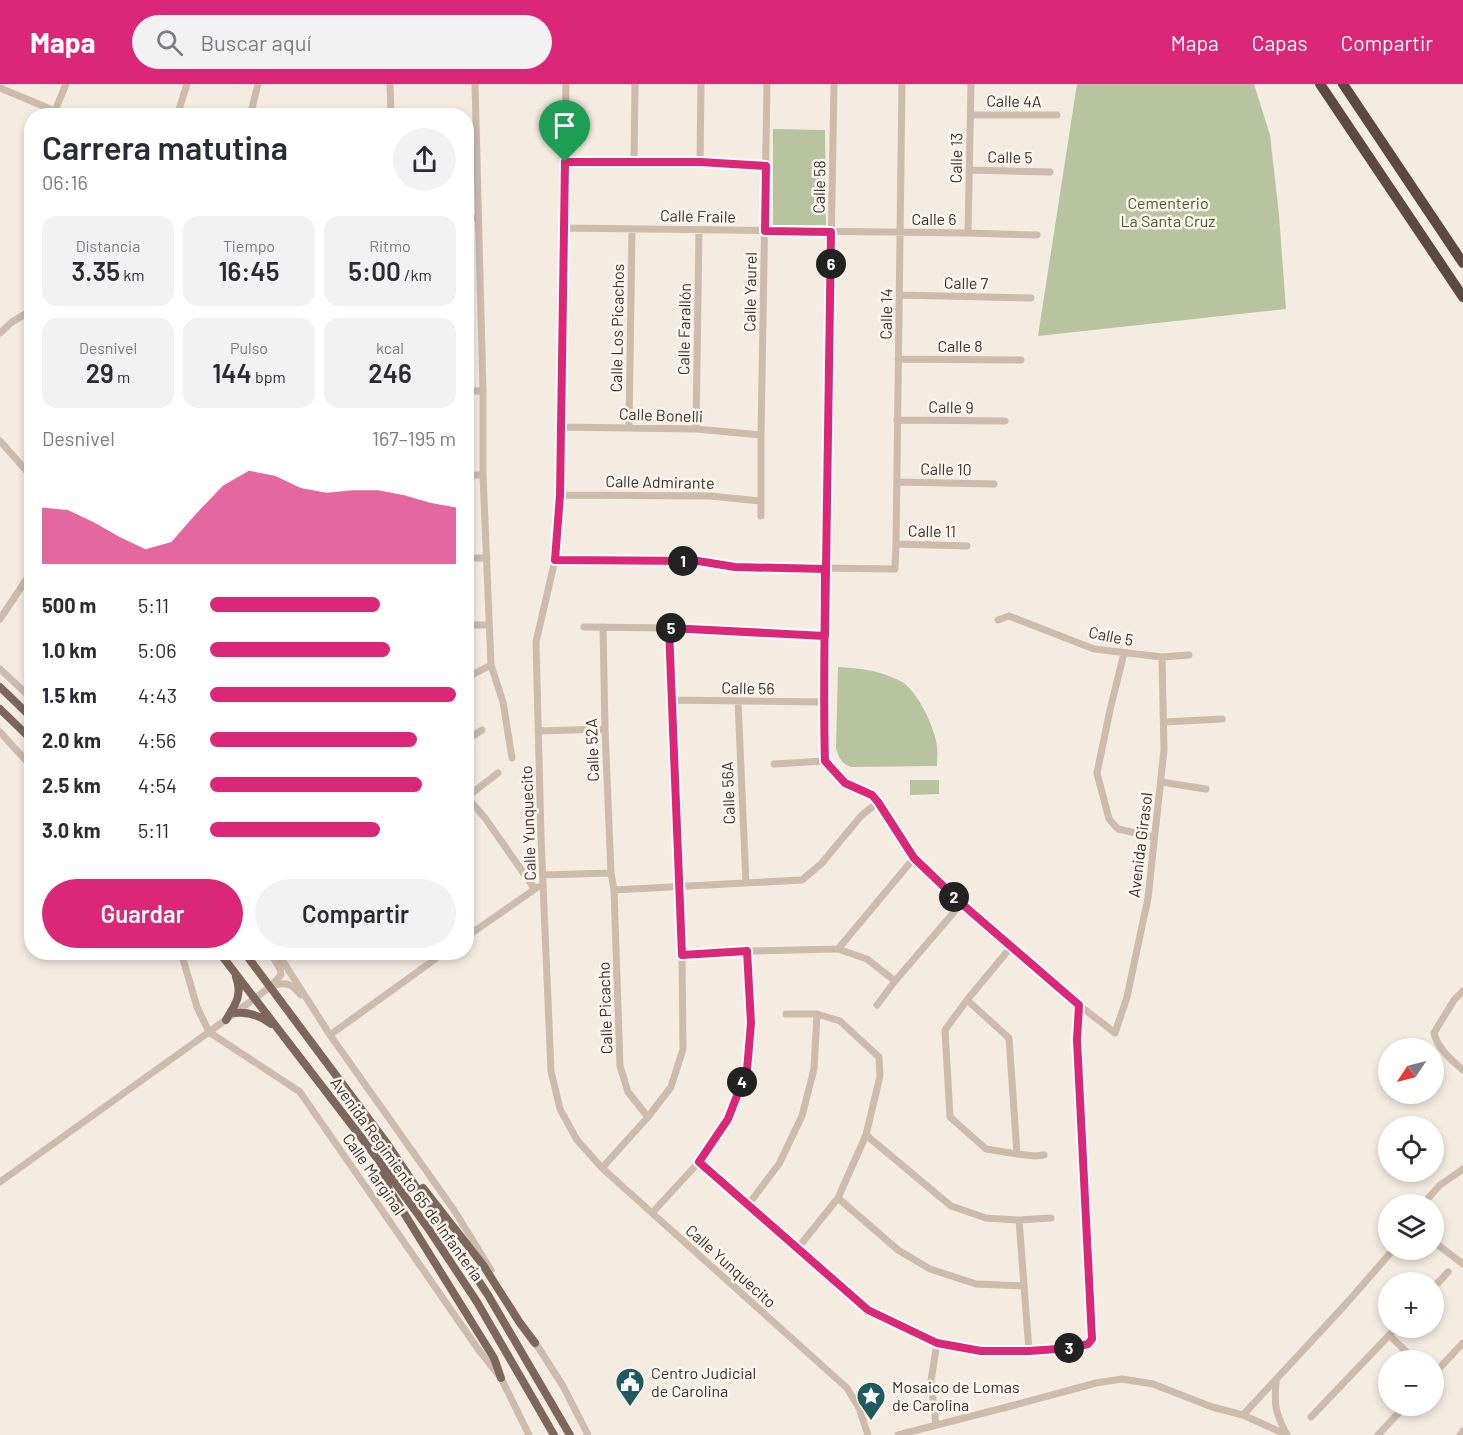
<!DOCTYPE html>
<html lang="es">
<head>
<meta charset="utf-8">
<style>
	body { margin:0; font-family:Barlow,sans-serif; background:#f2f2f3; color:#2b2b33; height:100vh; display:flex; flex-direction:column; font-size:22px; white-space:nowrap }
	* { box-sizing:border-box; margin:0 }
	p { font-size:20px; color:#7c7c81 }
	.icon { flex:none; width:33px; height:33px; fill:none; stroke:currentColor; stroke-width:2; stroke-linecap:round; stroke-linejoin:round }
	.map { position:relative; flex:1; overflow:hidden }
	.details { position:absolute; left:24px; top:24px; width:450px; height:852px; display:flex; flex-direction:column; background:#fff; border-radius:24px; box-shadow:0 3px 9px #0003 }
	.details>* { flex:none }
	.needle { width:39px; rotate:235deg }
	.buttons { position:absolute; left:1378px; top:954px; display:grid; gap:12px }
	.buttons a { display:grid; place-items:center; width:66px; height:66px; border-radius:50%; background:#fff; box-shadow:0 3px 9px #0003; font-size:30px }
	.pin { position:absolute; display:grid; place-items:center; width:51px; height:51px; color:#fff; margin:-62px -26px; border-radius:50% 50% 50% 0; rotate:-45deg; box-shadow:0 0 6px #0007 }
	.pin .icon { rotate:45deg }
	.km { position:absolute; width:30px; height:30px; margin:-15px; border-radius:50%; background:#222; color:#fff; font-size:16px; line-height:30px; text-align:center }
	.round { display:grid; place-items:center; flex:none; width:63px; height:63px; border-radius:32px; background:#f2f2f3 }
	.summary { display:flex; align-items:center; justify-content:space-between; height:102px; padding:0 18px }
	h1 { font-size:33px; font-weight:600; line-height:45px }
	.stats { display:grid; grid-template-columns:repeat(3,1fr); gap:9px; height:102px; padding:6px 18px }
	.stats div { display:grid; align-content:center; border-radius:15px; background:#f2f2f3; text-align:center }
	.stats b { font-size:26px; font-weight:600 }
	.stats small { font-size:16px; font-weight:400 }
	.stats p { font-size:16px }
	.chart { height:168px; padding:12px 18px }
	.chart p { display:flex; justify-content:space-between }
	.chart svg { width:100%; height:108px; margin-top:6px; fill:#db2777; opacity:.7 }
	.cta { display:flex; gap:12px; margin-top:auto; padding:12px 18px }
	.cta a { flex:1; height:69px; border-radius:36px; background:#db2777; color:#fff; font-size:24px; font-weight:600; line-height:69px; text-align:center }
	.cta a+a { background:#f2f2f3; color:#2b2b33 }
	ul { padding:0 18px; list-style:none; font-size:20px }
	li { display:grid; grid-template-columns:96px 72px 1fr; align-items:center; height:45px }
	li i { height:15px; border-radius:8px; background:#db2777 }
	header { display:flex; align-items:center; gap:36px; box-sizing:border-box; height:84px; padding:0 30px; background:#db2777; color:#fff }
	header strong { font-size:28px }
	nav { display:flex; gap:33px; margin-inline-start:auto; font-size:21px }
	.search { width:420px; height:54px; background:#f2f2f3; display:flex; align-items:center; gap:15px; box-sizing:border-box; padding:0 21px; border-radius:33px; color:#7c7c81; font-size:22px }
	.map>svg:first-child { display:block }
	.green { fill:#b8c4a0 }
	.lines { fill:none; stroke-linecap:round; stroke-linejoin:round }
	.minor { stroke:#cdbbac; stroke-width:7 }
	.major { stroke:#7d675c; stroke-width:8 }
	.highway { stroke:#5c4a42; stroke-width:10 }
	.route-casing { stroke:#fff; stroke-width:12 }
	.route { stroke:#db2777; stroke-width:8 }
	.labels { text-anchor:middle; stroke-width:5; stroke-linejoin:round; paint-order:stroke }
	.street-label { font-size:16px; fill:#3b302b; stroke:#fbf5ee }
	.park-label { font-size:16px; fill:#4a5a2e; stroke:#fbf5ee }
	.poi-label { font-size:16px; fill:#3b302b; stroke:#fbf5ee; text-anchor:start }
</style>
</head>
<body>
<header>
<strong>Mapa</strong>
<div class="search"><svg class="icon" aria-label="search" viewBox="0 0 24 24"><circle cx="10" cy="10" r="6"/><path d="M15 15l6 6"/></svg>Buscar aquí</div>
<nav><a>Mapa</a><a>Capas</a><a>Compartir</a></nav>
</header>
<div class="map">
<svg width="1463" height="1351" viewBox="0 0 1463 1351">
	<rect width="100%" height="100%" fill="#f4ebe1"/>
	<path class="green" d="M 1077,0 L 1254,0 L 1270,51 L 1279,131 L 1286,225 L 1038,252 Z
		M 773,45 L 825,46 L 826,141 L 773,141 Z
		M 838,583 C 860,584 883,587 902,598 C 917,606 936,646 937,663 C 938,669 937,676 937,682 L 851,683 C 842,680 838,673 836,664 Z
		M 910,696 L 939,696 L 939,710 L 910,711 Z"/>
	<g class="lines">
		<path class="minor" d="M 390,0 L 391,32
			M 475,0 L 483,307 L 483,391 L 491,581 L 503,618 L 512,674
			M 566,0 L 560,411 L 555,476 L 536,558 L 541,753 L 551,987 L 560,1025 L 577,1056 L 602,1084 L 847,1304 L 859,1324 L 868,1351
			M 834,0 L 823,618 L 825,677 L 845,699 L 872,711 L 878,718 L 914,774 L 961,820 L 1079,921 L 1115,949 L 1127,913 L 1148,814 L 1164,666 L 1162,573
			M 0,4 L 67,32
			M 55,27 L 66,0
			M 971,31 L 1057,31
			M 177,32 L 187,0
			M 250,32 L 258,0
			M 565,78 L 700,78 L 766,82
			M 700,78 L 701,0
			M 634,79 L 635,0
			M 969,86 L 1050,88
			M 466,134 L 478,134
			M 564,144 L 968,149 L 1037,151
			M 968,149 L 971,0
			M 900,211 L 1031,214
			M 0,249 L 12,238 L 32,226
			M 898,275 L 1021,276
			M 466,307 L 483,307
			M 897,336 L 1005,337
			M 561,343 L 696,345 L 761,351
			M 629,344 L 632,145
			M 696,345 L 699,146
			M 0,357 L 32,393
			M 466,391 L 483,391
			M 897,398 L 994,400
			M 560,411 L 710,412 L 760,417
			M 761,432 L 761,351 L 767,0
			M 896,460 L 967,462
			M 466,474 L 487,474
			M 555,476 L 698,477 L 735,483 L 895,485 L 896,460 L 902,0
			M 24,498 L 32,507
			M 0,535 L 32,487
			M 998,536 L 1009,532 L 1094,565 L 1162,573 L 1189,571
			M 466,541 L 489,541
			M 584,543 L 669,544 L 825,552
			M 603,543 L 605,645 L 611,789 L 614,806 L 620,982 L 628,1008 L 648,1033
			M 1124,569 L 1110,626 L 1097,689 L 1109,735 L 1118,745 L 1154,753
			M 0,585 L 32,615
			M 466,594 L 491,581
			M 671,616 L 823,618
			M 738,617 L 746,799
			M 1164,638 L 1222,635
			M 539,647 L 605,645
			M 0,648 L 32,683
			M 466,656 L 482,646
			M 774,680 L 825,677
			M 1161,698 L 1206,705
			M 466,712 L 485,734 L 534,804
			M 467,713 L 498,689
			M 543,791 L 611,789
			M 614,806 L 802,796 L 821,780 L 861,732 L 878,718
			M 466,853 L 538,803
			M 1011,863 L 967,916 L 945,946 L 950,1033 L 986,1065 L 1017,1070 L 1035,1072 L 1044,1071
			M 838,865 L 914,774
			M 181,868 L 197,923 L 209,948 L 300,1008 L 478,1265 L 501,1294 L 529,1351
			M 277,868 L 330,951 L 454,1126 L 491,1186
			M 682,871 L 748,867 L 838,865 L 867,875 L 895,897
			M 272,902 C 287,897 291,900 301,911
			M 1463,907 L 1454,916 L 1434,949 C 1437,964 1452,977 1463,986
			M 967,916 L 1009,954 L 1017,1070
			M 877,921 L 895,897 L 961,820
			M 786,930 L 817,930 L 840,937 L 879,973 L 880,992 L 866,1051 L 838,1114 L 797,1165
			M 330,951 L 445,868
			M 866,1051 L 951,1122 L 986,1134 L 1019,1136 L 1051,1134
			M 699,1078 L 868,1226 L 937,1259 L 981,1267 L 1029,1267 L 1071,1264 L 1088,1260 L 1092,1255 L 1077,956 L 1079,921
			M 602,1084 L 648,1033 L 671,1003 L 683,965 L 682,871 L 669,544
			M 0,1098 L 209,948 L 270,903 L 281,891 L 280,885 L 270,868
			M 838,1114 L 898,1166 L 930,1185 L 976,1200 L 1023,1202
			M 1423,1120 L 1440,1101 L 1463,1085
			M 748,1121 L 779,1080 L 802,1032 L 814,985 L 817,930
			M 652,1129 L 699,1078 L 728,1035 L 747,986 L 751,939 L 748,867
			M 1019,1136 L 1029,1267
			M 1434,1158 L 1463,1180
			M 1434,1203 L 1448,1188
			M 1389,1251 L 1415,1276
			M 533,1255 L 563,1302 L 588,1351
			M 1434,1290 L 1463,1259
			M 1276,1297 C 1274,1322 1275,1328 1287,1351
			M 1243,1331 L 1345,1221 L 1393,1166
			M 1311,1333 L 1396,1244
			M 936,1341 L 931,1297 L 937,1259
			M 898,1351 L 1015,1321 L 1096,1299 L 1122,1295 L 1153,1300 L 1212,1323 L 1243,1331 L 1287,1351
			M 1378,1351 L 1405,1322
			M 1460,1351 L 1463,1347"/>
		<path class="major" d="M 0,603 L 32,634
			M 0,625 L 32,656
			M 219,868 L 377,1074 L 430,1147 L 477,1218 L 554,1351
			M 244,868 L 388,1061 L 488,1211 L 570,1351
			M 235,929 C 249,928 260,931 271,940
			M 226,936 C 235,921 243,911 236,893
			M 381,1085 L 389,1105 L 494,1274 L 501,1294
			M 423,1104 L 483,1181 L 520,1239 L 535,1259"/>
		<path class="highway" d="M 1320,0 L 1463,213
			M 1343,0 L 1463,179"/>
	</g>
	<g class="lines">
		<g class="route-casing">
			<path id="route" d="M 565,78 L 560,411 L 555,476 L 698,477 L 735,483 L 825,485 C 825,549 823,613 825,677 L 845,699 L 872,711 L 878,718 L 914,774 L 962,820 L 1079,921 L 1077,956 L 1092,1255 L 1088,1260 L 1071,1264 L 1029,1267 L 981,1267 L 937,1259 L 868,1226 L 699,1078 L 728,1035 L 747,986 L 751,939 L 747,867 L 682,871 L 669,544 L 825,552 L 831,148 L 765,147 L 766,82 L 700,78 L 565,78"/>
		</g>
		<use href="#route" class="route"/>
	</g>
	<defs>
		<g id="civic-pin" transform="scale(1.5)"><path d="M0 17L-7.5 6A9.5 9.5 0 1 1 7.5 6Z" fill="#1f5a5e" stroke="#fbf5ee"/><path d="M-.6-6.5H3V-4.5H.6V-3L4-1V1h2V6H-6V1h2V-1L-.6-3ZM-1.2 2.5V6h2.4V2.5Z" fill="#fff"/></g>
		<g id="sight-pin" transform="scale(1.5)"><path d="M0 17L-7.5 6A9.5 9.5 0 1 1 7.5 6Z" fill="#1f5a5e" stroke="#fbf5ee"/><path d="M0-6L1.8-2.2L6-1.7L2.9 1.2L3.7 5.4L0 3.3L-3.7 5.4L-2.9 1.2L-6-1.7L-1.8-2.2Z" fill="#fff"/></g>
	</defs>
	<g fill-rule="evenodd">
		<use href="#civic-pin" x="630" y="1298"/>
		<use href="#sight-pin" x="871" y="1312"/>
	</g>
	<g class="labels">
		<g class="street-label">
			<text transform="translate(1014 17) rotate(1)" y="6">Calle 4A</text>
			<text transform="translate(1010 73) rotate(1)" y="6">Calle 5</text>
			<text transform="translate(956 74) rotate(-89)" y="6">Calle 13</text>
			<text transform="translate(819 103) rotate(-89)" y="6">Calle 58</text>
			<text transform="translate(698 132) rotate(1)" y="6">Calle Fraile</text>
			<text x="934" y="141">Calle 6</text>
			<text transform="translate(966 199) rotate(1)" y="6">Calle 7</text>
			<text transform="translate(750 208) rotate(-89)" y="6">Calle Yaurel</text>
			<text transform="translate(886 230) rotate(-89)" y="6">Calle 14</text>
			<text transform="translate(617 244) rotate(-89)" y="6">Calle Los Picachos</text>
			<text transform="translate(684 245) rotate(-89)" y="6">Calle Farallón</text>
			<text x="960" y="268">Calle 8</text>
			<text transform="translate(951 323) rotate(1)" y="6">Calle 9</text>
			<text transform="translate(661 331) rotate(2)" y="6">Calle Bonelli</text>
			<text transform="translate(946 385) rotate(1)" y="6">Calle 10</text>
			<text transform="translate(660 398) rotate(1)" y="6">Calle Admirante</text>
			<text transform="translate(932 447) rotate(1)" y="6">Calle 11</text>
			<text transform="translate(1111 552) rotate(11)" y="6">Calle 5</text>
			<text transform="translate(748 604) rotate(1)" y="6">Calle 56</text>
			<text transform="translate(592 666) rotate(-92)" y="6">Calle 52A</text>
			<text transform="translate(728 709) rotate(-92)" y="6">Calle 56A</text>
			<text transform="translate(528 739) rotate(-92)" y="6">Calle Yunquecito</text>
			<text transform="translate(1140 761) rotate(-83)" y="6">Avenida Girasol</text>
			<text transform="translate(605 924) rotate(-92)" y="6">Calle Picacho</text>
			<text transform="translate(374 1090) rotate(55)" y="6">Calle Marginal</text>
			<text transform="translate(407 1095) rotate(54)" y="6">Avenida Regimiento 65 de Infantería</text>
			<text transform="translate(731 1182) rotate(42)" y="6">Calle Yunquecito</text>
		</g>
		<g class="park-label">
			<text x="1168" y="125">Cementerio<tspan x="1168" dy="18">La Santa Cruz</tspan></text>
		</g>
		<g class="poi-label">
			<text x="651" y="1295">Centro Judicial<tspan x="651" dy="18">de Carolina</tspan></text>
			<text x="892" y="1309">Mosaico de Lomas<tspan x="892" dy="18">de Carolina</tspan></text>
		</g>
	</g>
</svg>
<div class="buttons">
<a><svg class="needle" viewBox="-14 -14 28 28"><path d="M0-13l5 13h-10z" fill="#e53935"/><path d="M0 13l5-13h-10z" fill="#7c7c81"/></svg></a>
<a><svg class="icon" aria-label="locate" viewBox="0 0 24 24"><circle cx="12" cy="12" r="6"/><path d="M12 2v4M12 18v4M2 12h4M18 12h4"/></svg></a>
<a><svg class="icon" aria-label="layers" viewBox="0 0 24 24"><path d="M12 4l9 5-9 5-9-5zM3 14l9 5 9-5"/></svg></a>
<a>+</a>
<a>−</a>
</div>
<div class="pin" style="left:565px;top:78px;background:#1e9e55"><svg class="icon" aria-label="arrive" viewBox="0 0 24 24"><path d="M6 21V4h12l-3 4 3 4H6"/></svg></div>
<b class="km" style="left:683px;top:477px">1</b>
<b class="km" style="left:954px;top:813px">2</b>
<b class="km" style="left:1069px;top:1264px">3</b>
<b class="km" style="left:742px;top:998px">4</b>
<b class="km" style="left:671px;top:544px">5</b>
<b class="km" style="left:831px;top:180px">6</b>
<section class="details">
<div class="summary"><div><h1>Carrera matutina</h1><p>06:16</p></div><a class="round"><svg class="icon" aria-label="share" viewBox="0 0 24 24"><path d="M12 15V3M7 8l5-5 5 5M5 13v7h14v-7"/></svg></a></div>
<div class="stats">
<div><p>Distancia</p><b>3.35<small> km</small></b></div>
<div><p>Tiempo</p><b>16:45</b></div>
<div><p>Ritmo</p><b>5:00<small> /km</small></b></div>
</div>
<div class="stats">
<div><p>Desnivel</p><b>29<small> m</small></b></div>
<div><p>Pulso</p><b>144<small> bpm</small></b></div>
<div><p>kcal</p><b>246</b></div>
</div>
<div class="chart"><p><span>Desnivel</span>167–195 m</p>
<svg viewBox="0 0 160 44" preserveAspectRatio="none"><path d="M0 44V21L10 22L20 27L30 33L40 38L50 35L60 23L70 12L80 6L90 8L100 13L110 15L120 14L130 14L140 16L150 19L160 21V44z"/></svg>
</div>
<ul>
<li><b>500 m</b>5:11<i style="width:69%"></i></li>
<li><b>1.0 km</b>5:06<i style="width:73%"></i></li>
<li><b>1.5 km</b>4:43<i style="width:100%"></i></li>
<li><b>2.0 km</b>4:56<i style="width:84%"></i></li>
<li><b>2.5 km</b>4:54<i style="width:86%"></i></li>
<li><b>3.0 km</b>5:11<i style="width:69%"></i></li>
</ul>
<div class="cta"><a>Guardar</a><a>Compartir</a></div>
</section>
</div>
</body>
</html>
